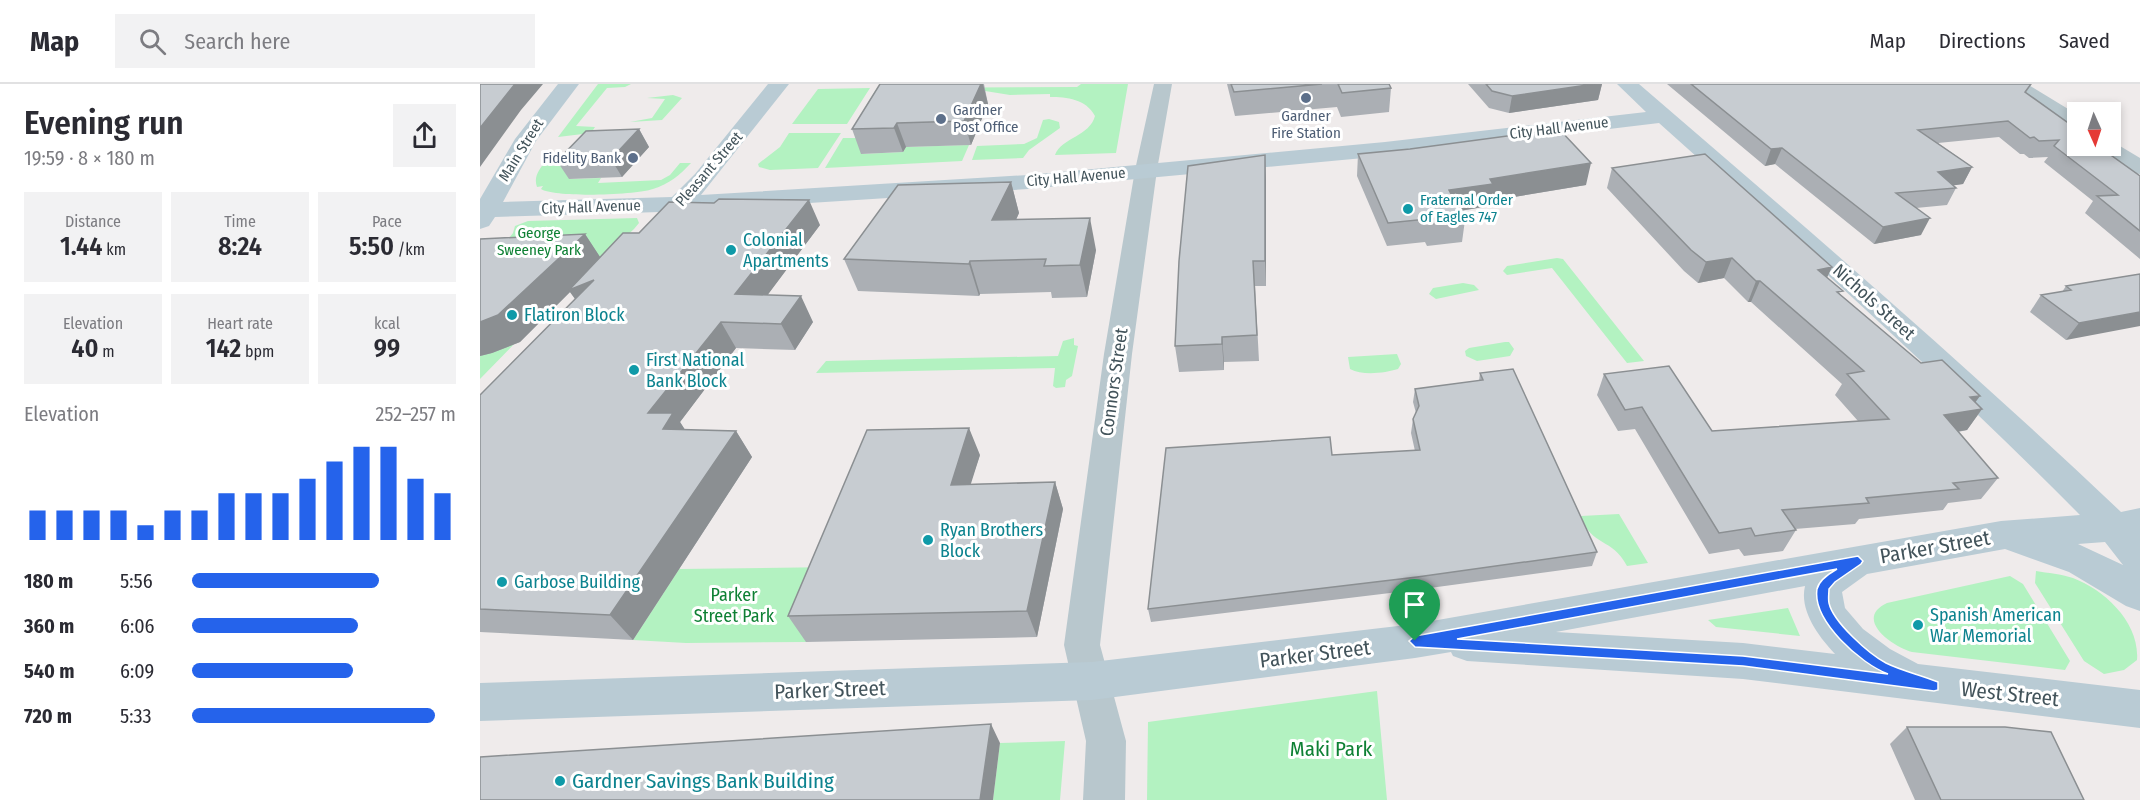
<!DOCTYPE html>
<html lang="en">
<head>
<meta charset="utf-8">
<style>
	body { margin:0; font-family:"Fira Sans Condensed",sans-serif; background:#f2f2f3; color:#2b2b33; height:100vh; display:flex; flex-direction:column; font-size:22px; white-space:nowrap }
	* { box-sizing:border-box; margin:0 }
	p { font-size:20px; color:#7c7c81 }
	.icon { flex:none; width:33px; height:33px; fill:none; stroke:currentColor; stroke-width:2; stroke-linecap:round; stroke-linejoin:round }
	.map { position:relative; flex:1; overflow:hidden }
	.drawer { display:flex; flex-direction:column; background:#fff; width:480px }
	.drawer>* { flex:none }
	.needle { width:39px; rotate:177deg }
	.buttons { position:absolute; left:1587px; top:18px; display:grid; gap:12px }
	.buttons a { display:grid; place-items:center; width:54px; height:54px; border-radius:0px; background:#fff; box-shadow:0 3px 9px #0003; font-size:30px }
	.pin { position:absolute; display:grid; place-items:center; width:51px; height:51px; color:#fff; margin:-62px -26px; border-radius:50% 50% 50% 0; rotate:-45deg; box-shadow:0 0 6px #0007 }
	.pin .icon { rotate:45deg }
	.round { display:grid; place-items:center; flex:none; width:63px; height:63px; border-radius:0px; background:#f2f2f3 }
	.head { display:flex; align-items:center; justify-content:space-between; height:102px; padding:0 24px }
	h1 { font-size:33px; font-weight:600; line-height:45px }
	.figures { display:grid; grid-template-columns:repeat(3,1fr); gap:9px; height:102px; padding:6px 24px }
	.figures div { display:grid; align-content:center; border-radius:0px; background:#f2f2f3; text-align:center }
	.figures b { font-size:26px; font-weight:600 }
	.figures small { font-size:16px; font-weight:400 }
	.figures p { font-size:16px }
	.chart { height:168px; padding:12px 24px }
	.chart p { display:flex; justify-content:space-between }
	.chart svg { width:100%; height:108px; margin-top:6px; stroke:#2563eb; stroke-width:6 }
	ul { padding:0 24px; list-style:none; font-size:20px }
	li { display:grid; grid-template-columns:96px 72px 1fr; align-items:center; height:45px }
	li i { height:15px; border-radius:8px; background:#2563eb }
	header { display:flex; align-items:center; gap:36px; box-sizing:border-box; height:84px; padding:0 30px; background:#fff; border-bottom:2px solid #e1e1e2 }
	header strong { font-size:28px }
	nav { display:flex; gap:33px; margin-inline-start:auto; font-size:21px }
	.search { width:420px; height:54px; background:#f2f2f3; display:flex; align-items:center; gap:15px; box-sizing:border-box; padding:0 21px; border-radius:0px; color:#7c7c81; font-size:22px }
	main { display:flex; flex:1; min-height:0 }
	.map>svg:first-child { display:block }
	.green { fill:#b3f2c1 }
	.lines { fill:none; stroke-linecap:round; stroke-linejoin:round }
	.street { fill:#b8c7cd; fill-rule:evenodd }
	.secondary { fill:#b9cbd4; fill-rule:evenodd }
	.wall { fill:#abafb4 }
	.shaded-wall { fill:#8b8f92 }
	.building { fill:#c7ccd1; stroke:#8b8f92; stroke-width:1.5 }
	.route { fill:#2563eb; stroke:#fff; stroke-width:1.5; fill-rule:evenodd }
	.service-dot { fill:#5c6f8a; stroke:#fff; stroke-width:2 }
	.culture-dot { fill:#0f9aa8; stroke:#fff; stroke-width:2 }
	.labels { text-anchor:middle; stroke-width:6; stroke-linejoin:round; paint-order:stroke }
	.far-service-label { font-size:15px; fill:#4e5e75; stroke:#fff; text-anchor:start }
	.far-street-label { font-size:15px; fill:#42535a; stroke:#fff }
	.far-culture-label { font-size:15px; fill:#0d838f; stroke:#fff; text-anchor:start }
	.far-park-label { font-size:15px; fill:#0e8034; stroke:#fff }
	.culture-label { font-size:18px; fill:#0d838f; stroke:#fff; text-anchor:start }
	.street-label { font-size:18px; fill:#42535a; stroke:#fff }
	.park-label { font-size:18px; fill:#0e8034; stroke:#fff }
	.near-street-label { font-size:21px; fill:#42535a; stroke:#fff }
	.near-park-label { font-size:21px; fill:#0e8034; stroke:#fff }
	.near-culture-label { font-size:21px; fill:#0d838f; stroke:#fff; text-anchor:start }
</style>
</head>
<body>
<header>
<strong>Map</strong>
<div class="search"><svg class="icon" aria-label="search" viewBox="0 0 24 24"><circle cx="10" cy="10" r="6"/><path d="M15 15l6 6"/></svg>Search here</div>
<nav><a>Map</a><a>Directions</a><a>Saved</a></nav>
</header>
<main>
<section class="drawer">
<div class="head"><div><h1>Evening run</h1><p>19:59 · 8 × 180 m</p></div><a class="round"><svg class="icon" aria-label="share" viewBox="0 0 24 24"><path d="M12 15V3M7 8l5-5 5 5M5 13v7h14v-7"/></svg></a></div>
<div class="figures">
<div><p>Distance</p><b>1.44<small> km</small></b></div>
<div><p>Time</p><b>8:24</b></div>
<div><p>Pace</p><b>5:50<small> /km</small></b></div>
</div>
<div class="figures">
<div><p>Elevation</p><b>40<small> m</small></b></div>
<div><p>Heart rate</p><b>142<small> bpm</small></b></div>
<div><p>kcal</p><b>99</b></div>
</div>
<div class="chart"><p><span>Elevation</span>252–257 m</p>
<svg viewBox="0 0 160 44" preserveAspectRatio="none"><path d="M5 44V32M15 44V32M25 44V32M35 44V32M45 44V38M55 44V32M65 44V32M75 44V25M85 44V25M95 44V25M105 44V19M115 44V12M125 44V6M135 44V6M145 44V19M155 44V25"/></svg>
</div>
<ul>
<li><b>180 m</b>5:56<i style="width:71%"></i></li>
<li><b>360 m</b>6:06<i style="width:63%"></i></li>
<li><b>540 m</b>6:09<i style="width:61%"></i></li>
<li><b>720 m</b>5:33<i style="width:92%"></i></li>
</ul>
</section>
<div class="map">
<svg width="1660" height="716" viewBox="0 0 1660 716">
	<rect width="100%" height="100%" fill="#efebeb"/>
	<path class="green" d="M 118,0 L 151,0 L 145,3 L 127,4 L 96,42 L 115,43 L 111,49 L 78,53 Z
		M 601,0 L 648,0 L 636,69 L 575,71 C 581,54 610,52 615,32 C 606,15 587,13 570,13 L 570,10 L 530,11 L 499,6 L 378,35 L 397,4 L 597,3 Z
		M 390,4 L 367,40 L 312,40 L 338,5 Z
		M 193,11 L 202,14 L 182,36 L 150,38 L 172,34 L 185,15 L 167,14 Z
		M 569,35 L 579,38 L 580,44 L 549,66 L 543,74 L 492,76 L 497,62 L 544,60 L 557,54 L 563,36 Z
		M 309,49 L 361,49 L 338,84 L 290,86 L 279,83 L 278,80 L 300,63 Z
		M 363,54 L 390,54 L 381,70 L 423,68 L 426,63 L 489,61 L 482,77 L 345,84 Z
		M 108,74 L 89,95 L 121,94 L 118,99 L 181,96 L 190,91 L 200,79 L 211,79 C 200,91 189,100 173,105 C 156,111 75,114 61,105 L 63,102 L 57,103 C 53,92 60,85 66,76 Z
		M 157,134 L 159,139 L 154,145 L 111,185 L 23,162 L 33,149 L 35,142 L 48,137 Z
		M 1077,174 L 1083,175 L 1164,277 L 1147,279 L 1072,184 L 1027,191 L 1023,187 L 1027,182 Z
		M 983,199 L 994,201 L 999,206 L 956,215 L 949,210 L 953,204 Z
		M 594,254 L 594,261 L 598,262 L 592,292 L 586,296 L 585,303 L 576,304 L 573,302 L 575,284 L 336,289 L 346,277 L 578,272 L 583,257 Z
		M 38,256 L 0,295 L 0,272 Z
		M 1025,258 L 1029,258 L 1034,265 L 1030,272 L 997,277 L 986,272 L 985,267 L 989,264 Z
		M 917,270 L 921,280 L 918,285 C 905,289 883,292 870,285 L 868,273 Z
		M 1139,430 L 1168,479 L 1147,482 C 1132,453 1111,463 1101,432 Z
		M 356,483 L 326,558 L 206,559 L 153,556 L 199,485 Z
		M 1556,487 C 1568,489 1581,490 1593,494 C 1625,506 1660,539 1657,576 L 1644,586 L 1624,590 L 1604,577 L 1555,499 Z
		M 1530,492 L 1543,500 L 1590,577 L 1585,586 L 1432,568 C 1413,563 1373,535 1407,519 Z
		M 1308,524 L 1320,552 L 1236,543 L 1228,536 Z
		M 897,607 L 907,716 L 667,716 L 668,638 Z
		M 585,657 L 580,716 L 513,716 L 520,659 Z"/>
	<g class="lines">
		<path class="street" d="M 674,0 L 692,0 L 677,86 L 652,270 L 620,561 L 646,657 L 645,716 L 603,716 L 606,657 L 584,561 L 624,270 L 655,86 Z
			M 1525,0 L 1547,0 L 1598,31 L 1598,46 L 1591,44 Z
			M 1630,56 L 1660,74 L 1660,90 L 1652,89 L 1618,62 L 1630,62 Z"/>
		<path class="secondary" d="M 78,0 L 99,0 L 56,57 L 23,118 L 192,113 L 215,90 L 288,0 L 309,0 L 221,111 L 548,91 L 905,58 L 1166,28 L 1137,0 L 1159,0 C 1322,140 1485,280 1641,428 L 1660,424 L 1660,527 L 1646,522 L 1589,488 L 1525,465 L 1387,490 L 1362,508 L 1365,524 L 1383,545 L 1410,565 L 1438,580 L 1660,606 L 1660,644 L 1263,595 L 987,577 L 973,572 L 971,568 L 935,574 L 612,616 L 0,637 L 0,599 L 612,578 L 935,540 L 1521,437 L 1600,431 C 1465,295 1322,167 1179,39 L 905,72 L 548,105 L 206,127 C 199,134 193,135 183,132 L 180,128 L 15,133 L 9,142 L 0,145 L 0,115 L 35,55 ZM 1625,458 L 1643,481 L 1598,460 ZM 1325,502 C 1319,527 1339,553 1355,570 L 1263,559 L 1076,548 Z"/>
	</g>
	<path class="wall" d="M 400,0 L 504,0 L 508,20 L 491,61 L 426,63 L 423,68 L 381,70 L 372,45 Z
		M 747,0 L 909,0 L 911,4 L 909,28 L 861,33 L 857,23 L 755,32 Z
		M 988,0 L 1122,0 L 1118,16 L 1029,29 L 1009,24 Z
		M 1187,0 L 1551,0 L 1546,9 L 1660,92 L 1660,175 L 1605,129 L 1613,117 L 1564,78 L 1568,73 L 1549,74 L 1544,70 L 1540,70 L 1519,53 L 1458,59 L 1492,83 L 1483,100 L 1473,101 L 1476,104 L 1467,121 L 1436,124 L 1441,151 L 1394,160 L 1295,80 L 1285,82 Z
		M 159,45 L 169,63 L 142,93 L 89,95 L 77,77 Z
		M 878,70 L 1106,101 L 1010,117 L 1009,122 L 980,127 L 985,136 L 982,158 L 947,162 L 945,158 L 907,162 L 877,92 Z
		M 785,71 L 786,202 L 775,202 L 779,277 L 744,278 L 744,286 L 699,288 L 695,262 Z
		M 1132,84 L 1352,183 L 1347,193 L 1361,211 L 1441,279 L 1495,318 L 1502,325 L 1487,346 L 1478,348 L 1518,394 L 1501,415 L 1468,419 L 1463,426 L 1379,435 L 1375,440 L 1315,445 L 1316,446 L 1303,467 L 1264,472 L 1259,465 L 1229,470 L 1155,345 L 1138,347 L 1117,311 L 1124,290 L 1232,347 L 1378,337 L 1355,311 L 1362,300 L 1271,218 L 1268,218 L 1244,194 L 1218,199 L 1204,187 L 1127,104 Z
		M 531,98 L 539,129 L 536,136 L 616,166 L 607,213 L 572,214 L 571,208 L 500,210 L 499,212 L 378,207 L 364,175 Z
		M 340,141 L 287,211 L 333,238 L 315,266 L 256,264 L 200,338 L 205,346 L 256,347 L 272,373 L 153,556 L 0,548 L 0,311 L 95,215 L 90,208 L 40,258 L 12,269 L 0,272 L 0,155 L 105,150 L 120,173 L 159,149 Z
		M 1660,190 L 1586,256 L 1550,228 L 1561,211 L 1582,208 L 1586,202 Z
		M 1000,289 L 1117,468 L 1112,482 L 935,506 L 671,538 L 668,525 L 935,367 L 931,349 L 933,335 L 936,329 L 933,318 L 935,305 L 999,297 Z
		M 500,371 L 490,400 L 575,398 L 583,425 L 557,553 L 326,558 L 308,532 Z
		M 1427,643 L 1604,716 L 1435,716 L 1410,660 Z"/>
	<path class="shaded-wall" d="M 35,0 L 63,0 L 41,26 L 0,83 L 0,44 Z
		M 489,0 L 503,0 L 508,20 L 491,61 L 484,37 Z
		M 1114,0 L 1122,0 L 1118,16 L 1029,29 L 1032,12 Z
		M 417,39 L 426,63 L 423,68 L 414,44 Z
		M 159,45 L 169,63 L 142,93 L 131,75 Z
		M 1302,64 L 1295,80 L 1285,82 L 1291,65 Z
		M 785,71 L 786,95 L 786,202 L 785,177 Z
		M 1111,79 L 1106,101 L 1010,117 L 1009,122 L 967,129 L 969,106 L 1010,95 Z
		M 1492,83 L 1483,100 L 1449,105 L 1458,88 Z
		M 531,98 L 539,129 L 521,168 L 512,136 Z
		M 329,116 L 340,141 L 269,236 L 255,210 Z
		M 610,134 L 616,166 L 607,213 L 600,181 Z
		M 1450,134 L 1441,151 L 1394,160 L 1403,143 Z
		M 105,150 L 122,176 L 114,196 L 107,231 L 90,208 L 40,258 L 12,269 L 0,272 L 0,238 Z
		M 1252,174 L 1244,194 L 1218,199 L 1226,178 Z
		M 490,177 L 500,210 L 499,212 L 489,180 Z
		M 1352,183 L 1342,204 L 1338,186 Z
		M 1276,197 L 1280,197 L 1271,218 L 1268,218 Z
		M 321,212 L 333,238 L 315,266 L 301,240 Z
		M 1660,228 L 1660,242 L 1586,256 L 1599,239 Z
		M 241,238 L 256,264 L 200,338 L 211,355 L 202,371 L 168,329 Z
		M 742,253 L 744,278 L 744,286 L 742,260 Z
		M 1500,312 L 1489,327 L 1502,325 L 1487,346 L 1449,352 L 1464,331 L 1490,313 Z
		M 489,344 L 500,371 L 482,428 L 471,401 Z
		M 256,347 L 272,373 L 153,556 L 130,531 Z
		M 575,398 L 583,425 L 557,553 L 547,527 Z
		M 511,640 L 520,659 L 513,716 L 500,716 Z"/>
	<path class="building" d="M 0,0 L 35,0 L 0,44 Z
		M 400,0 L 501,0 L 484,37 L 417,39 L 414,44 L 372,45 Z
		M 751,0 L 842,0 L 754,8 Z
		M 858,0 L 909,0 L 911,4 L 862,9 Z
		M 1006,0 L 1114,0 L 1032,12 L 1012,7 Z
		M 1211,0 L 1551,0 L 1545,8 L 1598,46 L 1598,62 L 1618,62 L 1660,92 L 1660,147 L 1617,112 L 1638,111 L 1574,62 L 1579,56 L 1559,57 L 1554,53 L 1550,54 L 1528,37 L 1438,46 L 1492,83 L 1458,88 L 1476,104 L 1416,109 L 1450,134 L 1403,143 L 1302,64 L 1291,65 Z
		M 159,45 L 131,75 L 77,77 L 106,47 Z
		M 1079,45 L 1111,79 L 1010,95 L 1013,100 L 969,106 L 985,136 L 949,140 L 947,135 L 908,139 L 878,70 L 930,65 Z
		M 1225,70 L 1352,183 L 1338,186 L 1363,207 L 1357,208 L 1441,279 L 1462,276 L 1500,312 L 1490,313 L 1502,325 L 1464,331 L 1518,394 L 1473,399 L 1479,405 L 1386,414 L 1389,419 L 1302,426 L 1316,446 L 1275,452 L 1271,444 L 1239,449 L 1162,323 L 1145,326 L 1124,290 L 1189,282 L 1232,347 L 1409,335 L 1367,290 L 1384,287 L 1280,197 L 1276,197 L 1252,174 L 1226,178 L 1211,166 L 1132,84 Z
		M 785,71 L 785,177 L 773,177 L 777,251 L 742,253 L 742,260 L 695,262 L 699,177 L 708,82 Z
		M 531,98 L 512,136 L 610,134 L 600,181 L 564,182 L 566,175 L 490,177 L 489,180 L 364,175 L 418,101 Z
		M 239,115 L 329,116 L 255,210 L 321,212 L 301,240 L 241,238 L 168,329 L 193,329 L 183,345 L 256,347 L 130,531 L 0,525 L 0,311 L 114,196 L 89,206 L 143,149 L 159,149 L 189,118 L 234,119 Z
		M 105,150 L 18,231 L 0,238 L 0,155 Z
		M 1660,190 L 1660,228 L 1599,239 L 1561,211 L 1591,206 L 1586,202 Z
		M 1033,285 L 1117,468 L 937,493 L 668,525 L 686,364 L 850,353 L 852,371 L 940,366 L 933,335 L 939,322 L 935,305 L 1003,296 L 1000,289 Z
		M 489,344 L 471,401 L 575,398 L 547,527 L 308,532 L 387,346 Z
		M 511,640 L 500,716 L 0,716 L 0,673 Z
		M 1427,643 L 1525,643 L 1571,648 L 1604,716 L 1461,716 Z"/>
	<path class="route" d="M 1378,472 L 1383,477 L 1381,480 L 1355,498 L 1349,505 C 1349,509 1348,515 1349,519 C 1353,538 1389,570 1406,579 C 1422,587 1441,591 1458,598 L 1458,606 L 1454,607 L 1263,582 L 935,563 L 929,557 L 935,552 ZM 1357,485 C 1350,489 1339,496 1337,505 C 1332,537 1381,580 1408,590 L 1263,572 L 977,555 Z"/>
	<g class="service-dot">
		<circle cx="826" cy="14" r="6"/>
		<circle cx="461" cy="35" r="6"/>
		<circle cx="153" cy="74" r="6"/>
	</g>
	<g class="culture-dot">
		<circle cx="928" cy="125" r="6"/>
		<circle cx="251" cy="166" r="6"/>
		<circle cx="32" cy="231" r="6"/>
		<circle cx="154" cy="286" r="6"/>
		<circle cx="448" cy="456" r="6"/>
		<circle cx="22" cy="498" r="6"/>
		<circle cx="1438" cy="541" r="6"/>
		<circle cx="80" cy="697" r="6"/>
	</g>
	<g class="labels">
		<g class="far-service-label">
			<text x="473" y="31">Gardner<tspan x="473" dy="17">Post Office</tspan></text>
			<text x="826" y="37" text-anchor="middle">Gardner<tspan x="826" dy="17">Fire Station</tspan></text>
			<text x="141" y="79" text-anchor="end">Fidelity Bank</text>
		</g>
		<g class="far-street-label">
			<text transform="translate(1079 44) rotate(-7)" y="5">City Hall Avenue</text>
			<text transform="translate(41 66) rotate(-58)" y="5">Main Street</text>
			<text transform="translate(229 85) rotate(-49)" y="5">Pleasant Street</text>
			<text transform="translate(596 93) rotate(-5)" y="5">City Hall Avenue</text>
			<text transform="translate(111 123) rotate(-2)" y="5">City Hall Avenue</text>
		</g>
		<g class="far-culture-label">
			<text x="940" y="121">Fraternal Order<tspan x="940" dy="17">of Eagles 747</tspan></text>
		</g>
		<g class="far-park-label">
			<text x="59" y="154">George<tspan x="59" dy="17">Sweeney Park</tspan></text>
		</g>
		<g class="culture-label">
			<text x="263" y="162">Colonial<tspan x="263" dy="21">Apartments</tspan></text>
			<text x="44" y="237">Flatiron Block</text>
			<text x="166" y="282">First National<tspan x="166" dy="21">Bank Block</tspan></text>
			<text x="460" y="452">Ryan Brothers<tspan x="460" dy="21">Block</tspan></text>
			<text x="34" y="504">Garbose Building</text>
			<text x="1450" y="537">Spanish American<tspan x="1450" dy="21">War Memorial</tspan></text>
		</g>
		<g class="street-label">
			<text transform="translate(1394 218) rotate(42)" y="6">Nichols Street</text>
			<text transform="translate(634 298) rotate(-82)" y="6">Connors Street</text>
		</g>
		<g class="park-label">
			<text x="254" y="517">Parker<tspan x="254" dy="21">Street Park</tspan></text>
		</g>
		<g class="near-street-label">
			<text transform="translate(1455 463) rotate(-10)" y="7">Parker Street</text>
			<text transform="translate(835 570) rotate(-7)" y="7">Parker Street</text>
			<text transform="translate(350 606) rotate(-2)" y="7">Parker Street</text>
			<text transform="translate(1530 610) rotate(6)" y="7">West Street</text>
		</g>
		<g class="near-park-label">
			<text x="851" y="672">Maki Park</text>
		</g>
		<g class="near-culture-label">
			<text x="92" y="704">Gardner Savings Bank Building</text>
		</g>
	</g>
</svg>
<div class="buttons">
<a><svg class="needle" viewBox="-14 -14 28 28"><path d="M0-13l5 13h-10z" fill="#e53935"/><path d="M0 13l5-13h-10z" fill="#7c7c81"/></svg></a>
</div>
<div class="pin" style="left:935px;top:557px;background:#1e9e55"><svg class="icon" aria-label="arrive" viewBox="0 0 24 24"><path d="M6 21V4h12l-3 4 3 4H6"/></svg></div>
</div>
</main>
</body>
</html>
